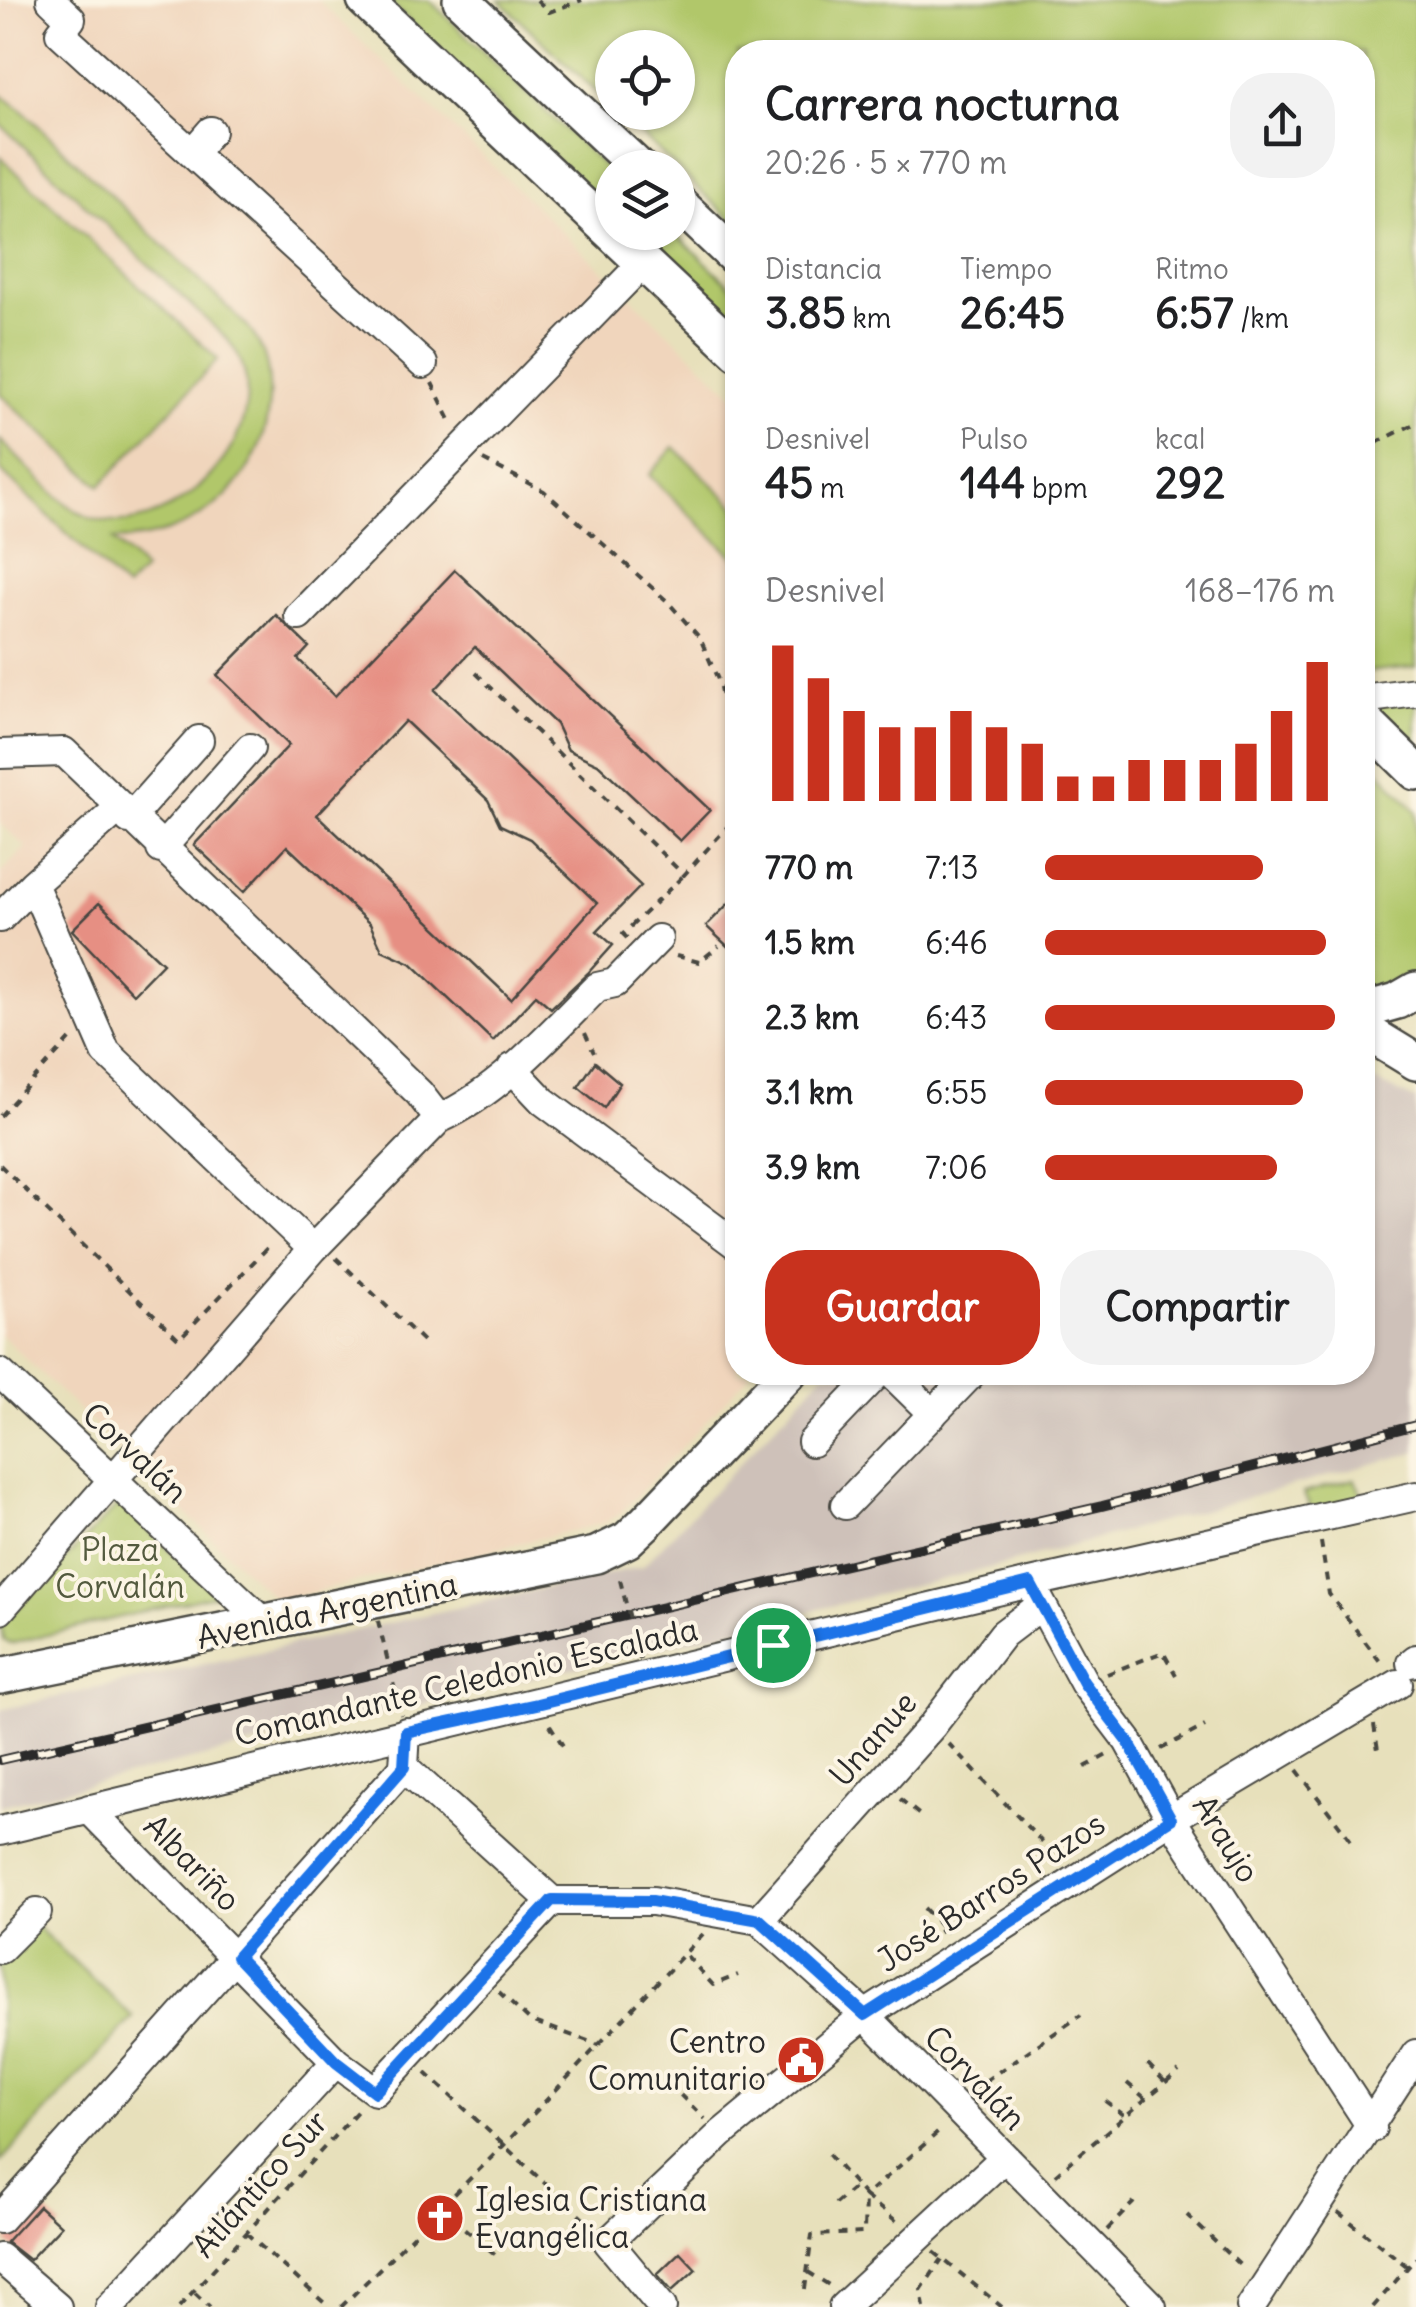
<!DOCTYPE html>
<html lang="es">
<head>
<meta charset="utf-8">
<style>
	body { margin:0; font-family:Delius,sans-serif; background:#f2f2f2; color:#202124; height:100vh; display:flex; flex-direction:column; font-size:38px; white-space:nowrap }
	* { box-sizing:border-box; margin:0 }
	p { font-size:32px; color:#757577 }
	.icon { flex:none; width:55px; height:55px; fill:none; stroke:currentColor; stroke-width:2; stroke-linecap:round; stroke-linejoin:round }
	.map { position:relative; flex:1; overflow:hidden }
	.drawer { position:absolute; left:725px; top:40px; width:650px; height:1345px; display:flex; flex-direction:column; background:#fff; border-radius:40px; box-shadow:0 2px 8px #0004 }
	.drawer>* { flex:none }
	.buttons { position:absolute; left:595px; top:30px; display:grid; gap:20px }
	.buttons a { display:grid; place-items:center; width:100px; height:100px; border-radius:50%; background:#fff; box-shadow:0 2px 8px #0004; font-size:50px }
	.pin { position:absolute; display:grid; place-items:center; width:85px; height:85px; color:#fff; margin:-42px; border:5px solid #fff; border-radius:50%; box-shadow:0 2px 10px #0007 }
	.round { display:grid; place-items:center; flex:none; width:105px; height:105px; border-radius:40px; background:#f2f2f2 }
	.overview { display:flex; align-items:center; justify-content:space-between; height:170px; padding:0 40px }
	h1 { font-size:45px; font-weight:700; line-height:75px }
	.figures { display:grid; grid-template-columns:repeat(3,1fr); gap:15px; height:170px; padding:10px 40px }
	.figures div { display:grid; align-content:center }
	.figures b { font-size:42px; font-weight:700 }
	.figures small { font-size:28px; font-weight:400 }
	.figures p { font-size:28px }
	.chart { height:280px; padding:20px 40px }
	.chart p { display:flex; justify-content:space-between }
	.chart svg { width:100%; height:180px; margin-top:10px; stroke:#c8321e; stroke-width:6 }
	.primary-button { display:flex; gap:20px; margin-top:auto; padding:20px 40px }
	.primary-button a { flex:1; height:115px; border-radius:40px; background:#c8321e; color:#fff; font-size:40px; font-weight:700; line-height:115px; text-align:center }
	.primary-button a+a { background:#f2f2f2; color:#202124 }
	ul { padding:0 40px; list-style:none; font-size:32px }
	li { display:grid; grid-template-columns:160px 120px 1fr; align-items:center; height:75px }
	li i { height:25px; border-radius:12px; background:#c8321e }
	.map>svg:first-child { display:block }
	.built { fill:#f0d5bc }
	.industrial { fill:#cec1b9 }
	.green { fill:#b1c76b; stroke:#6e794b; stroke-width:2.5 }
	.building { fill:#e68f83; fill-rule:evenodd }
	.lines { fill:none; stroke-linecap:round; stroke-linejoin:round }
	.minor-casing { stroke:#474641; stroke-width:32 }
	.major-casing { stroke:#474641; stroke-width:40 }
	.path { stroke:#474641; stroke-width:4; stroke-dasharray:8 8; stroke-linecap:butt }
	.minor { stroke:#fff; stroke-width:28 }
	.major { stroke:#fff; stroke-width:35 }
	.rail-casing { stroke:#2b2b2b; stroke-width:10 }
	.rail { stroke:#fcf5e5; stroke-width:6; stroke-dasharray:19; stroke-linecap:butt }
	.path-bridge { stroke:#474641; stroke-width:4; stroke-dasharray:8 8; stroke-linecap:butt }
	.route-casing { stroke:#fff; stroke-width:20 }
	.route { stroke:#1a73e8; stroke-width:12 }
	.labels { text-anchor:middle; stroke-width:8; stroke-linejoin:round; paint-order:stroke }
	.street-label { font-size:32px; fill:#2b2b2b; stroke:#fcf5e5 }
	.park-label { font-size:32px; fill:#535a3e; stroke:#fcf5e5 }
	.poi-label { font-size:32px; fill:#2b2b2b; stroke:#fcf5e5; text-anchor:end }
</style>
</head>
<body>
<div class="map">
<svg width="1416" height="2307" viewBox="0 0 1416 2307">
	<rect width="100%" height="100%" fill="#fcf5e5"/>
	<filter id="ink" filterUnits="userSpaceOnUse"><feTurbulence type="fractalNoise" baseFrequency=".01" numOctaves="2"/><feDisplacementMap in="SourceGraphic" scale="20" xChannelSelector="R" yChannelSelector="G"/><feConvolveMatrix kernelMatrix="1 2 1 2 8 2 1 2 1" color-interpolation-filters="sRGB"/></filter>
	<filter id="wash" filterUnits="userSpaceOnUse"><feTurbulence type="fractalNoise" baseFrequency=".0048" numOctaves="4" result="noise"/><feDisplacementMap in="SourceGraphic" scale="40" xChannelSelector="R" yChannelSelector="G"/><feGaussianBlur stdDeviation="2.25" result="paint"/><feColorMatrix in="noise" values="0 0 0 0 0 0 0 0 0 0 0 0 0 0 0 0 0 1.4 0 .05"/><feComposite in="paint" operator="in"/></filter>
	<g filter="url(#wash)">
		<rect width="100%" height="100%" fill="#e7e0bb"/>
		<path class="built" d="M 0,0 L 318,0 L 737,398 L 738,1372 L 751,1373 L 620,1514 L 605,1523 L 277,1601 L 0,1334 L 0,874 L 26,847 L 0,823 Z"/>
		<path class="industrial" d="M 1363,1076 L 1416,1100 L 1416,1452 L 1006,1564 L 0,1806 L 0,1710 L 643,1566 L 825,1373 L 1362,1372 Z"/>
		<path class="green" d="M 387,0 L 429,0 L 612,174 L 612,214 Z
			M 499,0 L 1416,0 L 1416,667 L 1363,672 L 1362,52 L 738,52 L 737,225 L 618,113 L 678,112 L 678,48 L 612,48 L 612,107 Z
			M 0,94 L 23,111 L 246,325 C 268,350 272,379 268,411 C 258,490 189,540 113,540 L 144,570 L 126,589 L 0,470 L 0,440 C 23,461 63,510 93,519 C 180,544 293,417 227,339 L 0,124 Z
			M 0,157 L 218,359 L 100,486 L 0,394 Z
			M 632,233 L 675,233 L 737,292 L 737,333 Z
			M 674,447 L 737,508 L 737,560 L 649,475 Z
			M 1416,698 L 1416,746 L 1370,707 Z
			M 1362,752 L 1416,811 L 1416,975 L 1362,992 Z
			M 1354,1479 L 1370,1508 L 1317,1519 L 1303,1493 Z
			M 120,1503 L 216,1594 L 10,1644 L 4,1640 L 1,1625 Z
			M 34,1924 L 133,2017 L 0,2162 L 0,1960 Z"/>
		<g id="blocks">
			<path class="building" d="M 455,570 L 710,810 L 680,841 L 598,764 L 568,750 L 556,724 L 475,647 L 435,690 L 641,886 L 597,931 L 613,945 L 588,973 L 551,1008 L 536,995 L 493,1041 L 411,963 L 382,950 L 370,924 L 287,846 L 244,892 L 194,845 L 289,745 L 217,675 L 276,615 L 309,647 L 298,659 L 335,696 ZM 405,721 L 488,800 L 500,825 L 530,839 L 597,903 L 511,999 L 317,815 Z
				M 738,894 L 738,956 L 706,926 Z
				M 99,903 L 163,963 L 133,994 L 72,930 Z
				M 595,1062 L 620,1083 L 604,1108 L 578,1087 Z
				M 39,2206 L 61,2226 L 29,2260 L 6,2242 Z
				M 680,2252 L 696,2269 L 672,2291 L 657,2274 Z"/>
		</g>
	</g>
	<g filter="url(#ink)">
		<use href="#blocks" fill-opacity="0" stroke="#474641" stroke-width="2.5"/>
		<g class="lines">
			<g class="minor-casing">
				<path id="minor" d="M 51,0 L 71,19 L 60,33 L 423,364
					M 192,153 L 211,131
					M 299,616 L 644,262
					M 1362,699 L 1416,692
					M 0,754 L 64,752 L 419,1093 L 439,1119 C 500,1091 550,1034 597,987 L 615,983 L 658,939
					M 129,819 L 199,740
					M 161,849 L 250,748
					M 0,918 L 33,884
					M 512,1068 L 543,1101 L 738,1246
					M 313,1249 L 439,1119
					M 890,1372 L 933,1414
					M 0,1373 L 266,1624
					M 812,1442 L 879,1372
					M 845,1505 L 973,1372
					M 1030,1583 L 1084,1683 L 1128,1741 L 1171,1819 L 1372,2128
					M 0,1610 L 313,1249 L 106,1052 L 33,884 L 118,809
					M 1411,1663 L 1416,1659
					M 406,1732 L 404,1767 L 552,1901 L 653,1901 L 759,1920 L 865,2015 L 1152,2307
					M 89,1809 L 336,2062 L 375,2091 L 552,1901
					M 0,1831 L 1030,1583 L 1416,1496
					M 759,1920 L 932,1726 L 1003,1634 L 1040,1606
					M 0,1949 L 37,1912
					M 0,2219 L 404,1767
					M 0,2258 L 57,2307
					M 110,2307 L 336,2062
					M 662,2307 L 608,2242 L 721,2134 L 865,2015 L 1171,1819 L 1398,1684
					M 843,2307 L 1004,2158
					M 1251,2307 L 1416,2054"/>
			</g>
			<g class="major-casing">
				<path id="major" d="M 365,0 L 738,352
					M 461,0 L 639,168
					M 678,203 L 738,260
					M 1362,719 L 1416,772
					M 1362,1011 L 1397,1001 L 1416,990
					M 1362,1029 L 1416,1062
					M 0,1676 L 596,1555 L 627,1540 L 645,1523 L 789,1372"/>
			</g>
			<path class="path" d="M 537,0 L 549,12 L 582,0
				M 432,383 L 452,424
				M 1362,450 L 1416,423
				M 483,460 L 544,491 L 667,601 L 700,638 L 719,682 L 738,779
				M 476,673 L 684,875 L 729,825 L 738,803
				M 627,938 L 623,934 L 684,875
				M 676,956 L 699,962 L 719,946
				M 585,1033 L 594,1053
				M 0,1116 L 74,1035
				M 0,1165 L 179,1339 L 272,1243
				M 336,1258 L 423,1341
				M 1321,1542 L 1329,1594 L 1382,1664
				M 1107,1674 L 1163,1652 L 1176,1675
				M 550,1725 L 567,1752
				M 1374,1725 L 1379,1756
				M 949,1744 L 1059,1860
				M 1161,1749 L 1205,1726
				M 1085,1767 L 1107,1755
				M 1297,1770 L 1352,1842
				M 900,1799 L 921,1816
				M 924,1908 L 947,1932
				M 925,1941 L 943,1928
				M 687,1956 L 713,1985 L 738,1975
				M 499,1992 L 529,2020 L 599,2045
				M 1148,2064 L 1165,2082
				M 426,2073 L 591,2226
				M 1127,2083 L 1145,2098
				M 669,2084 L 705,2119
				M 972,2090 L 1081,2015
				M 1105,2101 L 1124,2115
				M 828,2154 L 865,2196 L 942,2129
				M 1055,2175 L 1179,2071
				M 865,2196 L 900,2224
				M 835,2204 L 856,2186
				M 440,2208 L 496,2255
				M 1338,2212 L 1408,2267
				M 1187,2215 L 1245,2270
				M 1107,2230 L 1134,2202
				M 246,2233 L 329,2307
				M 934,2252 L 1002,2307
				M 808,2272 L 829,2285
				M 805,2289 L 812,2235 L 864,2233 L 865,2196
				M 195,2293 L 210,2307
				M 179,2307 L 361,2107
				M 341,2307 L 505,2144 L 703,1934
				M 924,2307 L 921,2290 L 942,2259
				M 1373,2307 L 1416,2258"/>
			<use href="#minor" class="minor"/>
			<use href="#major" class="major"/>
			<g class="rail-casing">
				<path id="rail" d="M 0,1760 L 1102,1506 L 1416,1425"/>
			</g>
			<use href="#rail" class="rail"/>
			<path class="path-bridge" d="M 620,1580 L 640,1659
				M 378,1621 L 401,1715"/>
		</g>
	</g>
	<g class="lines" filter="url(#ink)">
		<g class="route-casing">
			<path id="route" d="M 1030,1583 L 1084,1683 L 1128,1741 L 1171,1819 L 865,2015 L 760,1920 L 652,1901 L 552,1900 L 375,2092 L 336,2062 L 237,1957 L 404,1767 L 406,1732 L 537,1704 Z"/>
		</g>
		<use href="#route" class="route"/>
	</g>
	<defs>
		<g id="civic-disc" transform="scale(2.5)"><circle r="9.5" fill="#c8321e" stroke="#fcf5e5"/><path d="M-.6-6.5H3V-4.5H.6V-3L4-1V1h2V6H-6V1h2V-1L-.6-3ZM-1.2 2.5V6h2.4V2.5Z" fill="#fff"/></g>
		<g id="church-disc" transform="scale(2.5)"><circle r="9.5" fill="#c8321e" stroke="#fcf5e5"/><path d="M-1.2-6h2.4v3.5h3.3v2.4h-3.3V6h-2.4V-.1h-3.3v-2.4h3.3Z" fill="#fff"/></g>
	</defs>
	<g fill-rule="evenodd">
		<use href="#civic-disc" x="801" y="2060"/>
		<use href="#church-disc" x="440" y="2218"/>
	</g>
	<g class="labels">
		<g class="street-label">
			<text transform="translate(135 1453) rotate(43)" y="11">Corvalán</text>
			<text transform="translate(327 1611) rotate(-12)" y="11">Avenida Argentina</text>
			<text transform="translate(466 1682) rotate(-13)" y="11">Comandante Celedonio Escalada</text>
			<text transform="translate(873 1739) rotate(-49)" y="11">Unanue</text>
			<text transform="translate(1226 1839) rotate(58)" y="11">Araujo</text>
			<text transform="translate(192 1863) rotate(45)" y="11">Albariño</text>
			<text transform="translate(991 1892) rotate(-33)" y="11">José Barros Pazos</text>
			<text transform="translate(975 2078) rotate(46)" y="11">Corvalán</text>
			<text transform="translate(260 2184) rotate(-48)" y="11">Atlántico Sur</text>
		</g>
		<g class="park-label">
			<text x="120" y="1561">Plaza<tspan x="120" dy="37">Corvalán</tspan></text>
		</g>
		<g class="poi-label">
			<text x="766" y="2053">Centro<tspan x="766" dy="37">Comunitario</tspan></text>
			<text x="475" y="2211" text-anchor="start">Iglesia Cristiana<tspan x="475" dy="37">Evangélica</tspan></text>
		</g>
	</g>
</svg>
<div class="buttons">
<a><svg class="icon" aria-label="locate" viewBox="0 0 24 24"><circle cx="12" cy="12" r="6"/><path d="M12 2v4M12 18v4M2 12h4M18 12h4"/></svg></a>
<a><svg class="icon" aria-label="layers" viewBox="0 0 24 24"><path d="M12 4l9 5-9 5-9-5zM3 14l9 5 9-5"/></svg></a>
</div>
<div class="pin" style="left:773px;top:1645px;background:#1e9e55"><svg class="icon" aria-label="arrive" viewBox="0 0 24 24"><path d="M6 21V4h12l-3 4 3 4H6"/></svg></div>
<section class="drawer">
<div class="overview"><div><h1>Carrera nocturna</h1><p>20:26 · 5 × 770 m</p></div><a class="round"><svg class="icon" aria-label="share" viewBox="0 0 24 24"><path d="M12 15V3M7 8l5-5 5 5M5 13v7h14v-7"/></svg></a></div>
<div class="figures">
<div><p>Distancia</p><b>3.85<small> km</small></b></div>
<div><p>Tiempo</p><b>26:45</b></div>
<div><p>Ritmo</p><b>6:57<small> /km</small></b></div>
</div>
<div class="figures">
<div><p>Desnivel</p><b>45<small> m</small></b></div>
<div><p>Pulso</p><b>144<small> bpm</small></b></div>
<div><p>kcal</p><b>292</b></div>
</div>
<div class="chart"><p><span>Desnivel</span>168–176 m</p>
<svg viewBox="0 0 160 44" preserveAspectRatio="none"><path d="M5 44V6M15 44V14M25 44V22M35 44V26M45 44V26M55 44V22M65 44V26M75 44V30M85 44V38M95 44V38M105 44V34M115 44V34M125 44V34M135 44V30M145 44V22M155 44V10"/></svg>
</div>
<ul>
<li><b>770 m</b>7:13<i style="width:75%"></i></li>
<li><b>1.5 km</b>6:46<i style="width:97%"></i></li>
<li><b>2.3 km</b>6:43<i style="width:100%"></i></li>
<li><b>3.1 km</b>6:55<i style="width:89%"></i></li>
<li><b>3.9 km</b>7:06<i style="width:80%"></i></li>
</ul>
<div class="primary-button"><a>Guardar</a><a>Compartir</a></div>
</section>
</div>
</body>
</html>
